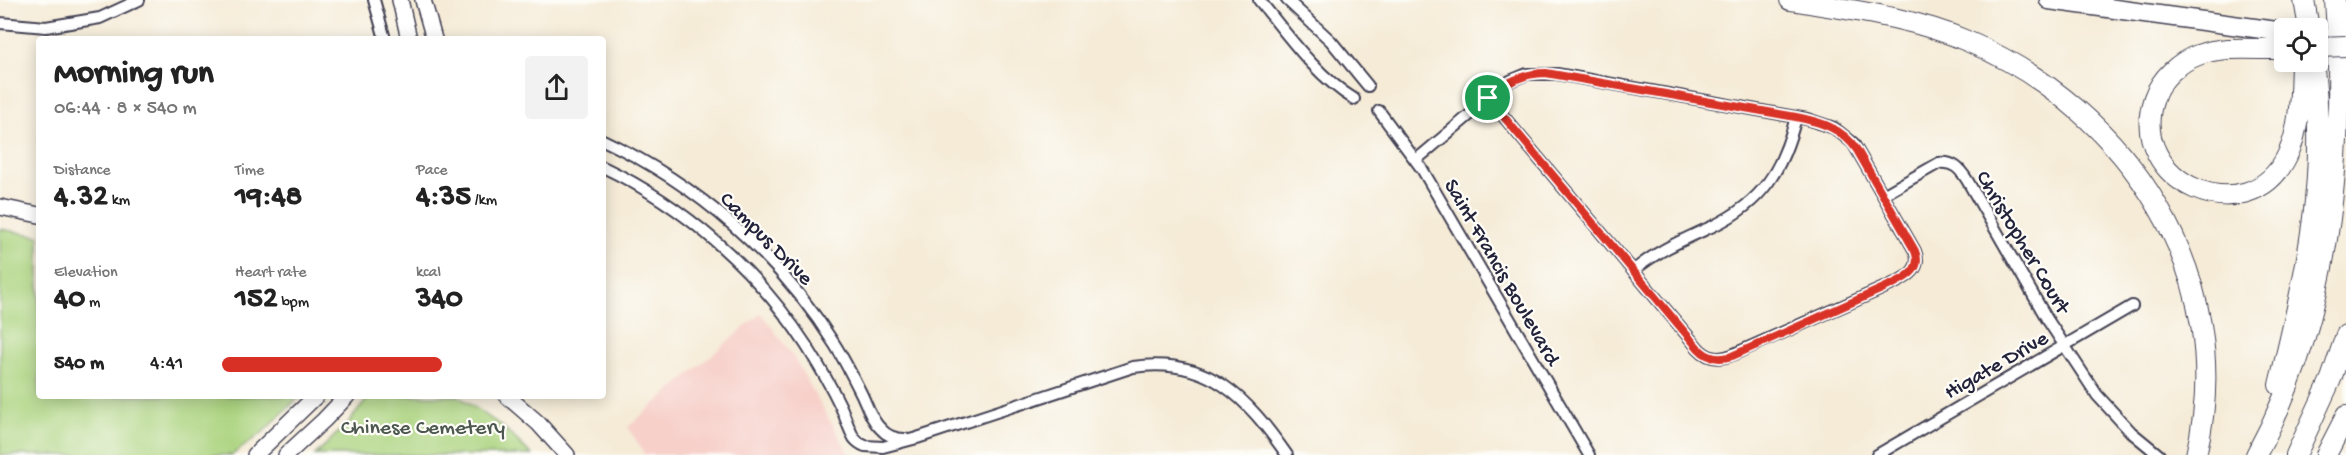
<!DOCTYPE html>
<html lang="en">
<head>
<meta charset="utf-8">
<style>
	body { margin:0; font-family:"Gochi Hand",sans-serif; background:#f2f2f2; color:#222; height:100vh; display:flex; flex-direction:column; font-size:22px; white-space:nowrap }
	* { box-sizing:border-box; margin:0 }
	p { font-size:20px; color:#767676 }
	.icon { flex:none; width:33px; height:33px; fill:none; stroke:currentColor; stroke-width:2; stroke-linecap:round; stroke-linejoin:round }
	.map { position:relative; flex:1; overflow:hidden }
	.drawer { position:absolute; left:36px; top:36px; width:570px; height:363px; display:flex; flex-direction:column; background:#fff; border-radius:6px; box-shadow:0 3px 15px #0003 }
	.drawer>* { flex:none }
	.tools { position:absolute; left:2274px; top:18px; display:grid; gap:12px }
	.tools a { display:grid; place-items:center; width:54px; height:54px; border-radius:6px; background:#fff; box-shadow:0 3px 15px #0003; font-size:30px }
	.pin { position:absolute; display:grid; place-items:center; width:51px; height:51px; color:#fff; margin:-26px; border:3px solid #fff; border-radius:50%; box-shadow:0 2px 6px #0007 }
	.round { display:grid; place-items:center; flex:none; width:63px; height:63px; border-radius:6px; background:#f2f2f2 }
	.head { display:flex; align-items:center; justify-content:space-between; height:102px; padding:0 18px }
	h1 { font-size:33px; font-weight:800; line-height:45px }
	.metrics { display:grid; grid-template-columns:repeat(3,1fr); gap:9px; height:102px; padding:6px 18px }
	.metrics div { display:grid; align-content:center }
	.metrics b { font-size:30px; font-weight:800 }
	.metrics small { font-size:16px; font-weight:400 }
	.metrics p { font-size:16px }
	ul { padding:0 18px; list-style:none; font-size:20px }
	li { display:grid; grid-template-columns:96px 72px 1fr; align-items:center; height:45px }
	li i { height:15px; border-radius:8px; background:#d93025 }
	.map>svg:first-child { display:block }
	.built { fill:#f7d0ca }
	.green { fill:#aad37e; stroke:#667a5c; stroke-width:1.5 }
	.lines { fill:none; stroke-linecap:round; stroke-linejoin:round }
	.street-casing { stroke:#424052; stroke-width:14 }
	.secondary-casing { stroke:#424052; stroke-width:18 }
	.primary-casing { stroke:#424052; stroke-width:21 }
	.highway-casing { stroke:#424052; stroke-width:22 }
	.street { stroke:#fff; stroke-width:10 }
	.secondary { stroke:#fff; stroke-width:15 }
	.primary { stroke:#fff; stroke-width:18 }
	.highway { stroke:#fff; stroke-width:20 }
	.highway-bridge-casing { stroke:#424052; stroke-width:22; stroke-linecap:butt }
	.highway-bridge { stroke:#fff; stroke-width:20 }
	.route-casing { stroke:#fff; stroke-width:12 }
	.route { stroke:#d93025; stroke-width:8 }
	.labels { text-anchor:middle; stroke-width:4.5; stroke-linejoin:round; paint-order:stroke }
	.street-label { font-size:22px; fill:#22223b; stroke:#fdfcf7 }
	.park-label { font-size:22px; fill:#4b574f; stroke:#fdfcf7 }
</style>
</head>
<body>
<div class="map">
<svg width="2346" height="455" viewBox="0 0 2346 455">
	<rect width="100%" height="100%" fill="#fdfcf7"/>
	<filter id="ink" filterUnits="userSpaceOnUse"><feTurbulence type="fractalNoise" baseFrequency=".0167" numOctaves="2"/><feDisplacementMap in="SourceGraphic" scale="12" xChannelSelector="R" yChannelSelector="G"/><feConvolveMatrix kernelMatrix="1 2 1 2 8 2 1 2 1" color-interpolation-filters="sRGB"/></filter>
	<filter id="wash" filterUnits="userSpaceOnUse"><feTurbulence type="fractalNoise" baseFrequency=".008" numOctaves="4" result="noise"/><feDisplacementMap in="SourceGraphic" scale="24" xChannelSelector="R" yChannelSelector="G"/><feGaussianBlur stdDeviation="1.35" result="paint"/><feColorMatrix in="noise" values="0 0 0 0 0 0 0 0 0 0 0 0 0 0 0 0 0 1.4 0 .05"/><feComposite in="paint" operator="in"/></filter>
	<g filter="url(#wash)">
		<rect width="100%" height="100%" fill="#f5ebd7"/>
		<path class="built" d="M 761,313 L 794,358 L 850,455 L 645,455 L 628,427 Z"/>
		<path class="green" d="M 0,229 L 39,236 L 39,396 L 300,396 L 262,433 L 232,455 L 0,455 Z
			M 370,396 L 458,396 L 503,427 L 532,455 L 315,455 L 346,425 Z"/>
	</g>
	<g filter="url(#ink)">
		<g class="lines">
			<g class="street-casing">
				<path id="street" d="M 374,0 L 385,39
					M 1259,0 C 1288,35 1315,75 1354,99
					M 1287,0 L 1331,41 L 1368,86
					M 0,23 L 46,27 L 100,18 L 139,0
					M 1379,111 L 1422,169 L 1589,455
					M 603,140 C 699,185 779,256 835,345 C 845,361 853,377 861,393 C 867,405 871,420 881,429 C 887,436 896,439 905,439
					M 1416,160 L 1510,81 L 1527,74 L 1557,74 L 1807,119 L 1834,128 L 1853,143 L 1915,251 C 1922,268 1909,276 1895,283 L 1732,355 C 1719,360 1708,359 1698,348 L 1488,98
					M 603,167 C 685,206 757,270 806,345 C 818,364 830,384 840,405 C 845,415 848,428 854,438 C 857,442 860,444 865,446 L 883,447 L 917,438 L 1133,367 C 1209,356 1247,398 1287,455
					M 1883,195 L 1939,163 C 1953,161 1960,169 1967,180 L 2047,319 L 2097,395 L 2131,432 L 2159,455
					M 1633,271 C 1658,250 1685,239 1713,226 C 1763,202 1783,169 1796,117
					M 1877,455 L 2132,306"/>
			</g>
			<g class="secondary-casing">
				<path id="secondary" d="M 400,0 L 409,39
					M 423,0 L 434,39
					M 0,207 L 39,215
					M 507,396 L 538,423 L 567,455
					M 255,455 L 316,396
					M 286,455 L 324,420 L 347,396"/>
			</g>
			<g class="primary-casing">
				<path id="primary" d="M 2049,0 L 2284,32"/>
			</g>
			<g class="highway-casing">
				<path id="highway" d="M 1790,0 C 1850,10 1911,17 1967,41 C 2129,109 2239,279 2196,455
					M 2304,0 L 2309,28
					M 2284,49 C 2256,50 2225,45 2198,55 C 2179,62 2161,78 2154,98 C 2125,182 2248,236 2287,156 C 2301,128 2300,92 2301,62
					M 2279,385 C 2306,272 2329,179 2313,62
					M 2256,455 C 2331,318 2346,155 2335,0
					M 2296,455 L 2331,379 L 2346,335
					M 2326,455 L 2346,416"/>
			</g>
			<use href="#street" class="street"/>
			<use href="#secondary" class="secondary"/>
			<use href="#primary" class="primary"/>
			<use href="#highway" class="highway"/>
			<g class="highway-bridge-casing">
				<path id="highway-bridge" d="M 2318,47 L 2346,46"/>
			</g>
			<use href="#highway-bridge" class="highway-bridge"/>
		</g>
	</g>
	<g class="lines" filter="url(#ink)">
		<g class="route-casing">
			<path id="route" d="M 1546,73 L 1796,117 C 1821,122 1842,128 1857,150 L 1915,251 C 1922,268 1909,276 1895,283 L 1732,356 C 1719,360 1708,359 1698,348 L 1488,98 C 1506,83 1522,73 1546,73 Z"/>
		</g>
		<use href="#route" class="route"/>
	</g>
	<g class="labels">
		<g class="street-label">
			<text transform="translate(768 237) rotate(45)" y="8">Campus Drive</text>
			<text transform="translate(2025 241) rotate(59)" y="8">Christopher Court</text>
			<text transform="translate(1504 271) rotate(60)" y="8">Saint Francis Boulevard</text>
			<text transform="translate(1995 363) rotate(-30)" y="8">Higate Drive</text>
		</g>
		<g class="park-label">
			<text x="423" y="433">Chinese Cemetery</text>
		</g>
	</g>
</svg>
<div class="tools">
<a><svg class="icon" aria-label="locate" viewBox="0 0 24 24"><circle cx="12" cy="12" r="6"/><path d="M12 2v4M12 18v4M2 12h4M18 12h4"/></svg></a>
</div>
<div class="pin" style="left:1488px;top:98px;background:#1e9e55"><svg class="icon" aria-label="arrive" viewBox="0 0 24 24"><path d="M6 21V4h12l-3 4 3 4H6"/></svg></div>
<section class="drawer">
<div class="head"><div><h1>Morning run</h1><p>06:44 · 8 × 540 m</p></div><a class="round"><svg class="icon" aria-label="share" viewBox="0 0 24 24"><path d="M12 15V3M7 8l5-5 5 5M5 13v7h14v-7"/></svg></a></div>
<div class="metrics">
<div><p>Distance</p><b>4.32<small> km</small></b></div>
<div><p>Time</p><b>19:48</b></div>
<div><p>Pace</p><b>4:35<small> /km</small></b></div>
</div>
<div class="metrics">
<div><p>Elevation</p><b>40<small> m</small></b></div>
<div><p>Heart rate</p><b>152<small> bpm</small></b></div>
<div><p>kcal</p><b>340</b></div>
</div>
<ul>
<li><b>540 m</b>4:41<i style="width:60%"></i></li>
</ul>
</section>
</div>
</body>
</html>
